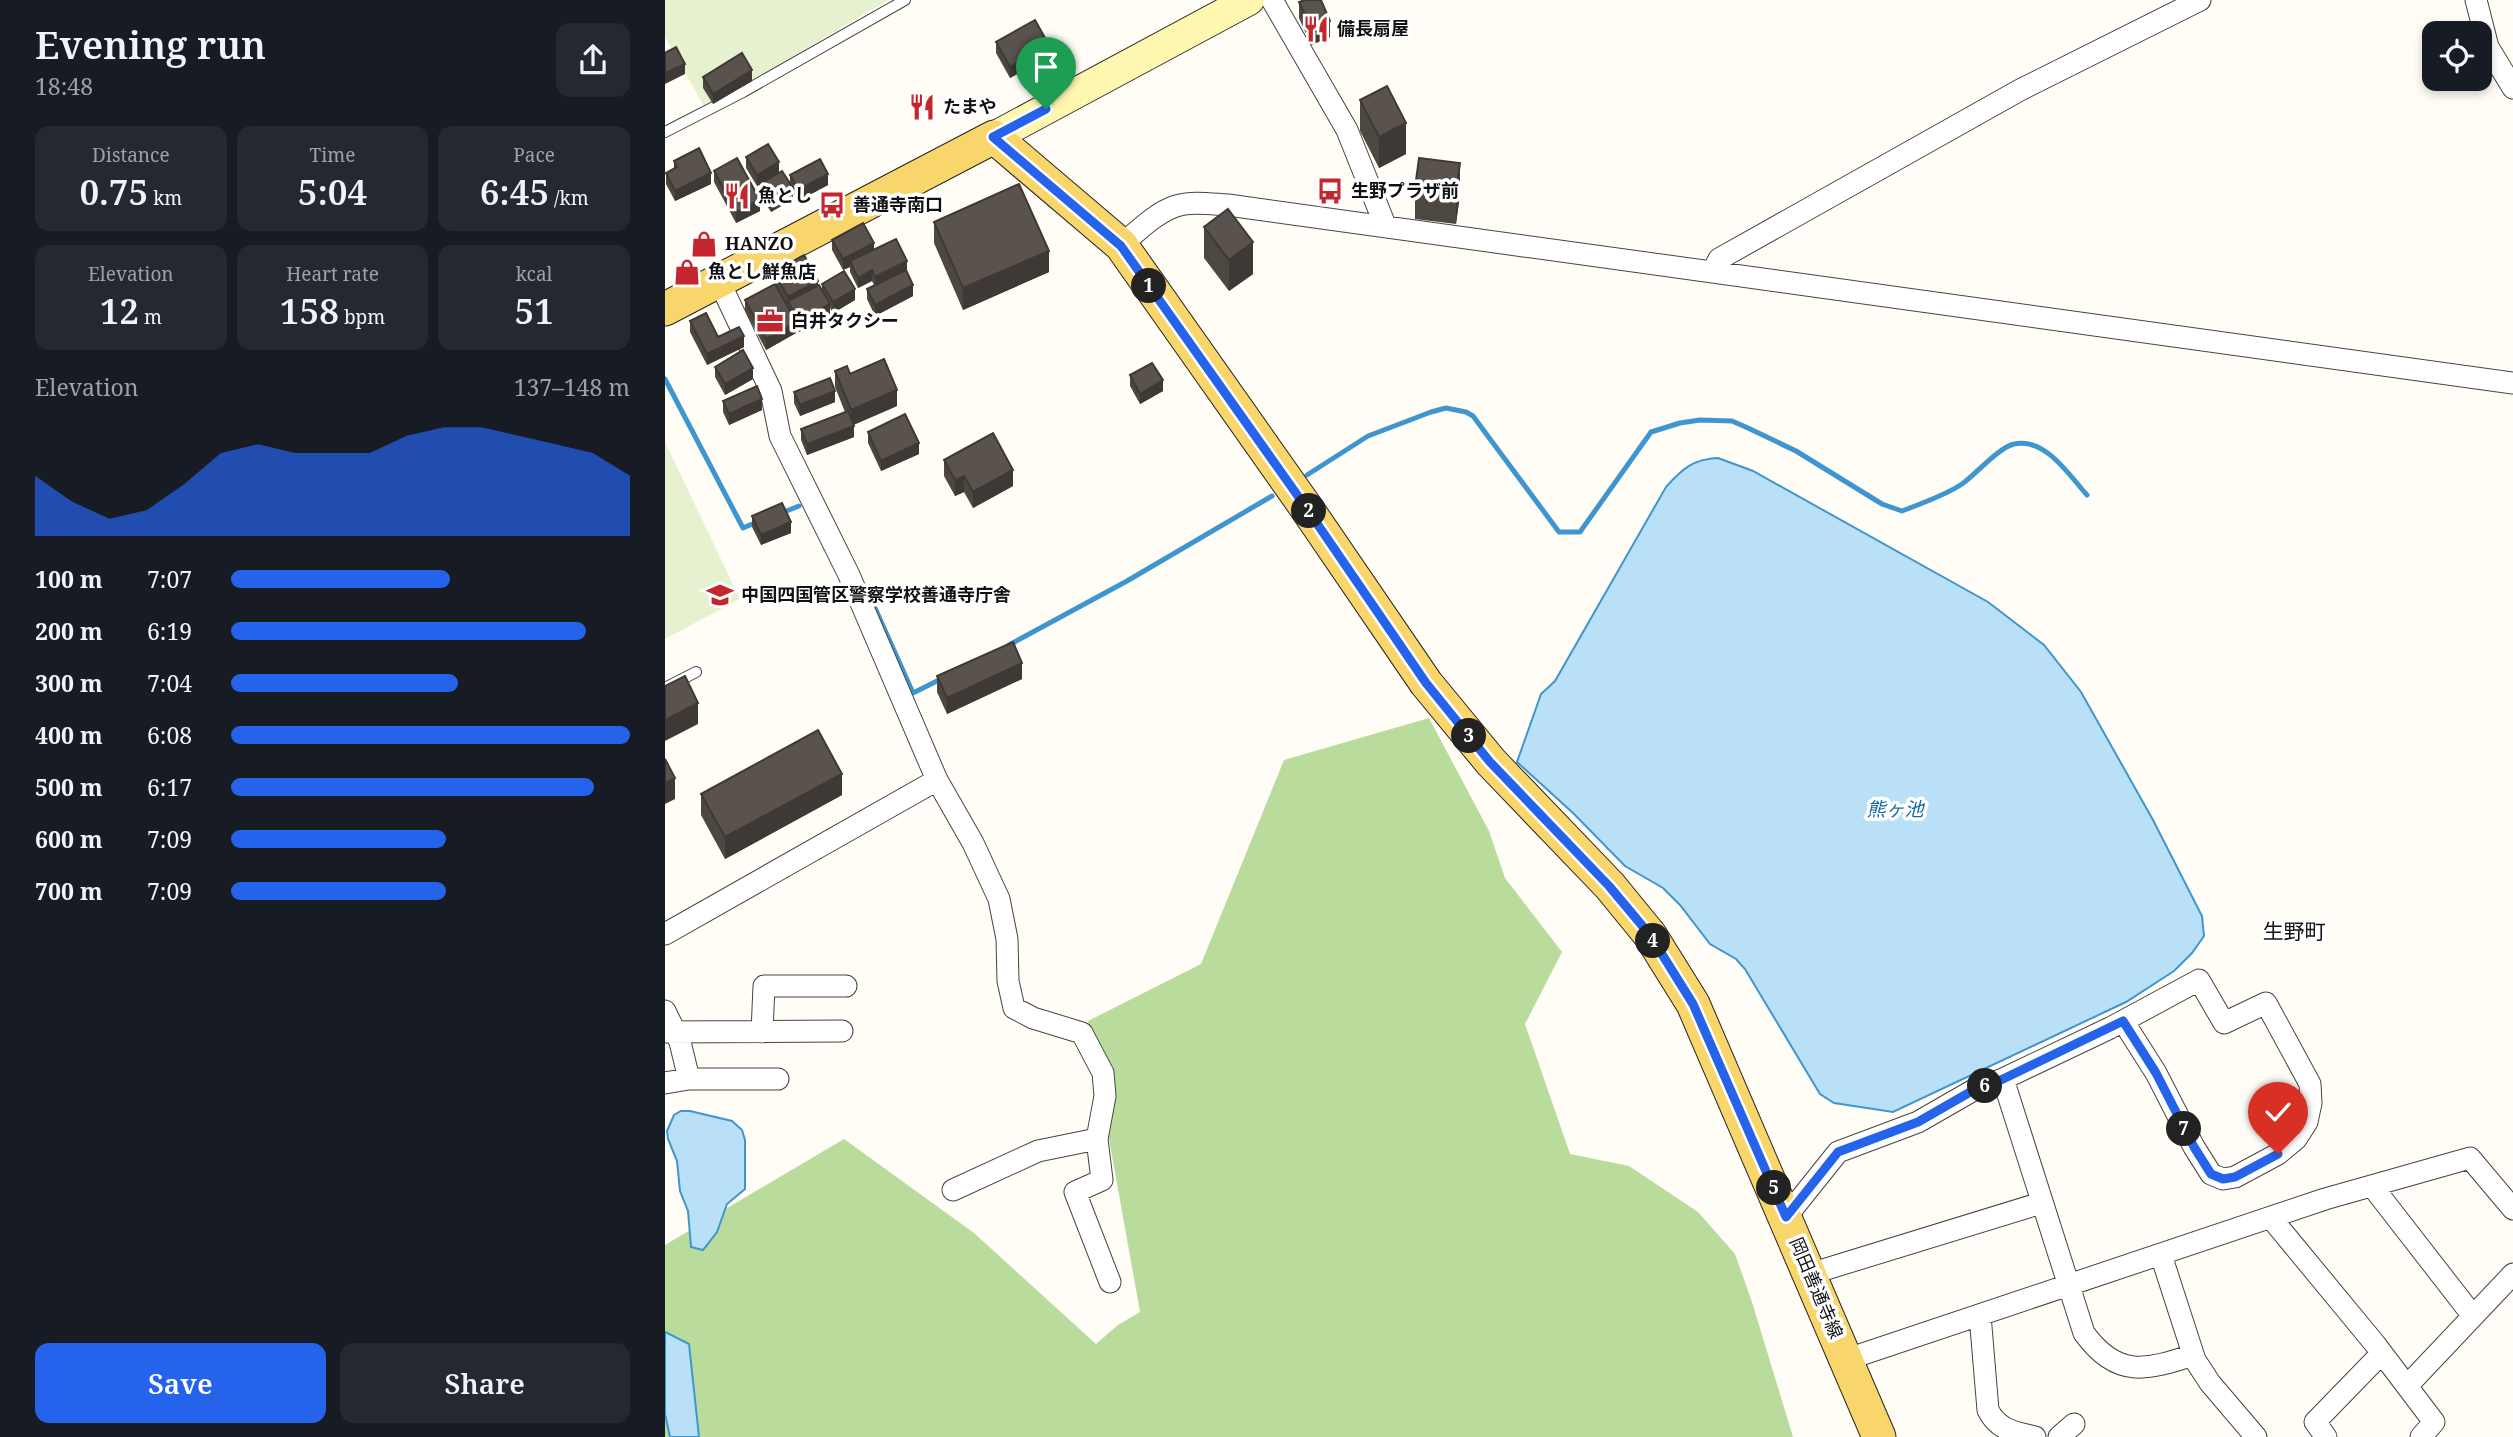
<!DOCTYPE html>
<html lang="en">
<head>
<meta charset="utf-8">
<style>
	body { margin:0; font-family:"Noto Serif","Noto Sans JP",serif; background:#242831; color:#f1f3f6; height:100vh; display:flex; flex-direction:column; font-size:26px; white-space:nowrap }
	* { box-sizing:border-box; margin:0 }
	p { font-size:23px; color:#9ea1a6 }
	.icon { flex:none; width:38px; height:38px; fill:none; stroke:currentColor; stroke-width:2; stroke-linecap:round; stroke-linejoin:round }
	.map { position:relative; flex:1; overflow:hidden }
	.sheet { display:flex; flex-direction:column; background:#171b24; width:665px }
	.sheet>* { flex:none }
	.controls { position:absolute; left:1757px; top:21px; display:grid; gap:14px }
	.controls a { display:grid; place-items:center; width:70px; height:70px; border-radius:14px; background:#171b24; box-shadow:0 4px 10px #0003; font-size:35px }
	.pin { position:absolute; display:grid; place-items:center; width:60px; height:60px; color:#fff; margin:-72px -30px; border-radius:50% 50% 50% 0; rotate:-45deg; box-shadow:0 0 7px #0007 }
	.pin .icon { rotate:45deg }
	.km { position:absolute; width:35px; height:35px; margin:-18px; border-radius:50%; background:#222; color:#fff; font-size:19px; line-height:35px; text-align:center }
	.round { display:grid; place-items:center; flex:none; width:74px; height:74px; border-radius:14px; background:#242831 }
	.head { display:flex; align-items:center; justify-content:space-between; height:119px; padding:0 35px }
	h1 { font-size:38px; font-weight:600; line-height:52px }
	.metrics { display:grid; grid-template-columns:repeat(3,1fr); gap:10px; height:119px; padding:7px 35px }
	.metrics div { display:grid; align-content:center; border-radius:14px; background:#242831; text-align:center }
	.metrics b { font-size:35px; font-weight:600 }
	.metrics small { font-size:19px; font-weight:400 }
	.metrics p { font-size:19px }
	.chart { height:196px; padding:14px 35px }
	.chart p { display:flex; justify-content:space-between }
	.chart svg { width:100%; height:126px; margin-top:7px; fill:#2563eb; opacity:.7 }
	.button { display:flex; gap:14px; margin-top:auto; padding:14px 35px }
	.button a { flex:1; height:80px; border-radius:14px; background:#2563eb; color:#fff; font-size:28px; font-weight:600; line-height:80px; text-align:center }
	.button a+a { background:#242831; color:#f1f3f6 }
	ul { padding:0 35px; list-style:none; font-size:23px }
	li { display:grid; grid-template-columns:112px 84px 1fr; align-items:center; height:52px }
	li i { height:18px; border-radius:9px; background:#2563eb }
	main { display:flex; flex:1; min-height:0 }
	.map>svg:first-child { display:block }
	.forest { fill:#b9dc9c }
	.pitch { fill:#e6f2cf }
	.water { fill:#b9e0f7; stroke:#3f96cf; stroke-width:2 }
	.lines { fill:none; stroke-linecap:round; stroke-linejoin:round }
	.stream { stroke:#3f96cf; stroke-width:5 }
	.lane-casing { stroke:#444; stroke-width:12 }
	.street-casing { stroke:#444; stroke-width:23 }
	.secondary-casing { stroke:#333; stroke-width:32 }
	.primary-casing { stroke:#222; stroke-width:35 }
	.lane { stroke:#fff; stroke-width:10 }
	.street { stroke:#fff; stroke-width:21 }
	.secondary { stroke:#fff6b0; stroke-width:30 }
	.primary { stroke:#f9d66b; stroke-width:33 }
	.wall { fill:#4d4742 }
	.shaded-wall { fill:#3f3936 }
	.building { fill:#5a524d; stroke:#3f3936; stroke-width:2 }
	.route-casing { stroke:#fff; stroke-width:14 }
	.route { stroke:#2563eb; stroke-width:9 }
	.labels { text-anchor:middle; stroke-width:7; stroke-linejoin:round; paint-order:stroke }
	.poi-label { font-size:18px; font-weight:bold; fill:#111; stroke:#fff; text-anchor:start }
	.street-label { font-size:18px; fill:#111; stroke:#fff }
	.water-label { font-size:19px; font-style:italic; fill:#1768a6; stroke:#fff }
	.quarter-label { font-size:21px; fill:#111; stroke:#fff }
</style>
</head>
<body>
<main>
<section class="sheet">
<div class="head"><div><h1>Evening run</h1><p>18:48</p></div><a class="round"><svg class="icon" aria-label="share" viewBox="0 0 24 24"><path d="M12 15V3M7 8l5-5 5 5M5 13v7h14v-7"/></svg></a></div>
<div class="metrics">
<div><p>Distance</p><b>0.75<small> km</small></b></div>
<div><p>Time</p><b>5:04</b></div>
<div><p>Pace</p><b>6:45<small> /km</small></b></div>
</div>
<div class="metrics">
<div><p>Elevation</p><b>12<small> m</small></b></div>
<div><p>Heart rate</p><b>158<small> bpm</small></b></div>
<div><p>kcal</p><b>51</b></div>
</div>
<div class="chart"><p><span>Elevation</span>137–148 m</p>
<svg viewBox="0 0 160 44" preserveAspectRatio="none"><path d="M0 44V23L10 32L20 38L30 35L40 26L50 15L60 12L70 15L80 15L90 15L100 9L110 6L120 6L130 9L140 12L150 15L160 23V44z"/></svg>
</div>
<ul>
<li><b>100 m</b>7:07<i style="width:55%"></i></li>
<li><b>200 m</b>6:19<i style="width:89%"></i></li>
<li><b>300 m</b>7:04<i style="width:57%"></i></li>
<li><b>400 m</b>6:08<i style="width:100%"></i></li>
<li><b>500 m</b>6:17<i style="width:91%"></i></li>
<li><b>600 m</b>7:09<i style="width:54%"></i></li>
<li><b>700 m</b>7:09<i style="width:54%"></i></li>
</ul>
<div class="button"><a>Save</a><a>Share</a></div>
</section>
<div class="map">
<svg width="1848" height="1437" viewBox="0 0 1848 1437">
	<rect width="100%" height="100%" fill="#fffdf5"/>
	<path class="forest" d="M 764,718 L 824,831 L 840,878 L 897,952 L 860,1024 L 905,1154 L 964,1166 L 1033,1212 L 1070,1254 L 1087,1302 L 1128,1437 L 0,1437 L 0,1245 L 179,1139 L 309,1233 L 431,1344 L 453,1325 L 475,1312 L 423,1021 L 536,964 L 619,760 Z"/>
	<path class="pitch" d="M 0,0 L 223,0 L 40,108 L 0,37 Z
		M 0,442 L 75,599 L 0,639 Z"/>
	<path class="water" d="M 1053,458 L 1088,471 L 1323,602 L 1379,645 L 1416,692 L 1488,820 L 1537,916 L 1539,936 L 1527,953 L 1509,971 L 1461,1002 L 1228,1112 L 1169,1103 L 1155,1094 L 1080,969 L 1071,959 L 1045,944 L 1015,905 L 998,888 L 960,866 L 908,813 L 852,762 L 876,694 L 890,681 L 1001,487 C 1017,469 1028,459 1053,458 Z
		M 16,1111 L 25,1111 L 67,1121 L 77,1130 L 80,1140 L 80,1189 L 62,1204 L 52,1232 L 38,1250 L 26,1247 L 23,1211 L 15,1191 L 12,1161 L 3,1139 L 2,1131 L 9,1115 Z
		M 0,1332 L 24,1344 L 34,1437 L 5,1437 L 0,1414 Z"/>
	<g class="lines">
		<path class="stream" d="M 0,379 L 78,528 L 92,522
			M 642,475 L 703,436 L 766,412 L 781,408 L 801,412 L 808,416 L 894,532 L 915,532 L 986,432 L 1015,423 L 1035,420 L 1067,421 L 1083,428 L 1131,451 L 1217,504 L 1237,511 C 1257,503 1279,496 1297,484 C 1311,474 1333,448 1349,444 C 1380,437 1404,475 1422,495
			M 114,514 L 134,506
			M 206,599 L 248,693 L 276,679
			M 344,645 L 462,581 L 607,496"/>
		<g class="lane-casing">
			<path id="lane" d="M 0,132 L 78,92 L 240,0
				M 0,688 L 31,672"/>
		</g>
		<g class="street-casing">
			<path id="street" d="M 607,0 L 682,130 L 720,225
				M 1811,0 L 1823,47 L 1848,88
				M 456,245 C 472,232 490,213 511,206 C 527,201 546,204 563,205 L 1848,383
				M 1048,271 L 1054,259 L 1355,90 L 1535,0
				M 54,281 L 106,391 L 115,436 L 184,575 L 272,780 L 308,843 L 334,899 L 342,939 L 343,981 L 349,1008 L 368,1018 L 417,1033 L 438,1073 L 440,1096 L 432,1139 L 437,1180 L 410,1192 L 445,1282
				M 0,934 L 272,780
				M 0,1011 L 15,1042 L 24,1079
				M 0,1032 L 177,1031
				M 97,1032 L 99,986 L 181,986
				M 1338,1079 L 1419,1333 C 1452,1379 1482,1370 1528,1355
				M 0,1083 L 24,1079 L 113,1079
				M 1707,1186 L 1808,1316
				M 288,1190 L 373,1151 L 432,1139
				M 1121,1217 L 1173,1152 L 1253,1122 L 1307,1091 L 1338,1079 L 1445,1028 L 1534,980 L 1559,1023 L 1601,1003 L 1645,1084 L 1646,1103 L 1642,1122 L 1631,1139 L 1613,1154 L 1570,1177 L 1558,1179 L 1546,1174 L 1529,1147 L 1491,1073 L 1458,1021
				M 1606,1218 L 1710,1344 L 1769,1422 L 1756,1437
				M 1496,1255 L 1530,1360 L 1545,1383 L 1591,1437
				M 1145,1274 L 1376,1203
				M 1315,1315 L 1323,1410 C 1333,1430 1349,1432 1370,1437
				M 1180,1360 L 1660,1199 L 1805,1158 L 1848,1209
				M 1742,1386 L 1848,1274
				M 1394,1437 L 1409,1424
				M 1661,1437 L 1650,1422 L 1717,1353"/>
		</g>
		<g class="secondary-casing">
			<path id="secondary" d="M 329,137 L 584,0"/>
		</g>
		<g class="primary-casing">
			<path id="primary" d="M 0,309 L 329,137 L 456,245 L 640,506 L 761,683 L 826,762 L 945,886 L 985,935 L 1028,1004 L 1214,1437"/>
		</g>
		<use href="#lane" class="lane"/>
		<use href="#street" class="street"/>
		<use href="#secondary" class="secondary"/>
		<use href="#primary" class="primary"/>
	</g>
	<path class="wall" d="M 634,2 L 665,37 L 646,45 L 634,18 Z
		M 331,42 L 384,56 L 345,78 L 331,53 Z
		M 38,77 L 87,81 L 48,104 L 38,88 Z
		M 695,100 L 741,154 L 714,168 L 695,131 Z
		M 81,157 L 114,173 L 125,183 L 125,175 L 163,185 L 133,201 L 128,192 L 128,199 L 106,212 L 95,195 L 95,184 L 92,186 L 81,168 Z
		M 754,158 L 795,194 L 791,224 L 750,219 L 750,188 Z
		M 9,161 L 46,184 L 10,201 L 1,184 L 1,173 L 9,169 Z
		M 49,171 L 95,211 L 71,223 L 49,182 Z
		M 269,222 L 384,272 L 298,310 L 269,243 Z
		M 539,227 L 588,274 L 564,291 L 539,258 Z
		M 167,240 L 209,250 L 242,272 L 248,296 L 210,316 L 202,299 L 202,289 L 209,285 L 207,281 L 193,288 L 185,272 L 185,267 L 178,270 L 167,250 Z
		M 109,272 L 153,285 L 157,291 L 157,284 L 190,300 L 168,313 L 165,308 L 165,315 L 134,332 L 131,326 L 131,333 L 101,350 L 80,311 L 80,300 L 110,284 Z
		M 25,321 L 53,337 L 79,347 L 42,365 L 25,332 Z
		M 50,367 L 88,379 L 60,395 L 50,377 Z
		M 170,371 L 185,374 L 232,406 L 188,425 L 189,437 L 142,455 L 136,440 L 136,429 L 180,412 L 170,387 Z
		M 465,375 L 498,391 L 475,404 L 465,386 Z
		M 129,392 L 170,402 L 135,416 L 129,403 Z
		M 58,401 L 97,410 L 64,425 L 58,412 Z
		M 203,432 L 254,454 L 216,471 L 203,443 Z
		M 279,460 L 348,486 L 308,508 L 299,492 L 290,496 L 279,476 Z
		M 87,516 L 126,533 L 96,545 L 87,527 Z
		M 272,676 L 357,679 L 282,714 L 272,692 Z
		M 36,794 L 177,795 L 60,859 L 36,815 Z"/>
	<path class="shaded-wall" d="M 665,21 L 665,37 L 646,45 L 646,29 Z
		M 384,45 L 384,56 L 345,78 L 345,67 Z
		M 20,64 L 20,74 L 0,84 L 0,73 Z
		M 87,70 L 87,81 L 48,104 L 48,94 Z
		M 741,123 L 741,154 L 714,168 L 714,137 Z
		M 114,162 L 114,173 L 92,186 L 92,175 Z
		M 795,163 L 795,194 L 791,224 L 791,193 Z
		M 46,173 L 46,184 L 10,201 L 10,191 Z
		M 163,174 L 163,185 L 133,201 L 133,190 Z
		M 128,188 L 128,199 L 106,212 L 106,202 Z
		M 95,200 L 95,211 L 71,223 L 71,212 Z
		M 588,242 L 588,274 L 564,291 L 564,260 Z
		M 209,243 L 209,254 L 185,261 L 185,267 L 178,270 L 178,259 Z
		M 384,251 L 384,272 L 298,310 L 298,288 Z
		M 242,261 L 242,272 L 210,287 L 210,277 Z
		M 207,270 L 207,281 L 193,288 L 193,278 Z
		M 153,281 L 153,291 L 123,301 L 123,308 L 123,297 Z
		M 248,285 L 248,296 L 210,316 L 210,305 Z
		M 190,289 L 190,300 L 168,313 L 168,302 Z
		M 165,304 L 165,315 L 134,332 L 134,321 Z
		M 131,322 L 131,333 L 101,350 L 101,339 Z
		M 79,336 L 79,347 L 42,365 L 42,354 Z
		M 88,368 L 88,379 L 60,395 L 60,384 Z
		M 498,380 L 498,391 L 475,404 L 475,394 Z
		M 232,390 L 232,406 L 186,426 L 186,410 Z
		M 170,391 L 170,402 L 135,416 L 135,405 Z
		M 97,399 L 97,410 L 64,425 L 64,414 Z
		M 189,426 L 189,437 L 142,455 L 142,444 Z
		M 254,443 L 254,454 L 216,471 L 216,461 Z
		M 348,470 L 348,486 L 308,508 L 308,492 Z
		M 299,476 L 299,492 L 290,496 L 290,480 Z
		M 126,522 L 126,533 L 96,545 L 96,535 Z
		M 357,663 L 357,679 L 282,714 L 282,698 Z
		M 33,703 L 33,724 L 0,741 L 0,720 Z
		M 177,774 L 177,795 L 60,859 L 60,837 Z
		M 10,778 L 10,799 L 0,804 L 0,783 Z"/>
	<path class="building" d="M 640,0 L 656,0 L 665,21 L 646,29 L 634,2 Z
		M 370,20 L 384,45 L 345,67 L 331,42 Z
		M 11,47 L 20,64 L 0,73 L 0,53 Z
		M 77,53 L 87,70 L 48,94 L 38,77 Z
		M 722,86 L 741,123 L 714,137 L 695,100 Z
		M 103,144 L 114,162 L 92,175 L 81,157 Z
		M 34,148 L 46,173 L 10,191 L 1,173 L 12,167 L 9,161 Z
		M 72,158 L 95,200 L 71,212 L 49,171 Z
		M 754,158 L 795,163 L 791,193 L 750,188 Z
		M 155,159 L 163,174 L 133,190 L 125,175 Z
		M 117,171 L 128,188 L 106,202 L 95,184 Z
		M 354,184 L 384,251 L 298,288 L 269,222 Z
		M 563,209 L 588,242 L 564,260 L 539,227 Z
		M 198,223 L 209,243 L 178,259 L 167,240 Z
		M 231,239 L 242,261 L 210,277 L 207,270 L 193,278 L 185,261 Z
		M 139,255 L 153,281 L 123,297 L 109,272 Z
		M 241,270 L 248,285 L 210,305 L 202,289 Z
		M 179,271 L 190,289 L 168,302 L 157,284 Z
		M 110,284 L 131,322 L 101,339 L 80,300 Z
		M 154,285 L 165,304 L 134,321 L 123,301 Z
		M 41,313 L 53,337 L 74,327 L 79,336 L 42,354 L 25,321 Z
		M 78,350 L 88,368 L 60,384 L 50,367 Z
		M 219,359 L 232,390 L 186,410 L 170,371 L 182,366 L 185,374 Z
		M 487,363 L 498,380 L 475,394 L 465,375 Z
		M 165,378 L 170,391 L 135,405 L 129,392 Z
		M 92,386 L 97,399 L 64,414 L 58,401 Z
		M 183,411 L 189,426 L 142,444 L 136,429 Z
		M 240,414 L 254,443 L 216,461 L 203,432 Z
		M 328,433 L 348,470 L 308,492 L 299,476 L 290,480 L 279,460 Z
		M 117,503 L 126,522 L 96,535 L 87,516 Z
		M 348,642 L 357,663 L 282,698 L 272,676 Z
		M 20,676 L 33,703 L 0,720 L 0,686 Z
		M 153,730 L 177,774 L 60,837 L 36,794 Z
		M 0,759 L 10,778 L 0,783 Z"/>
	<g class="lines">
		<g class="route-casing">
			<path id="route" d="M 381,109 L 328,137 L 456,246 L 640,506 L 761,683 L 825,762 L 944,886 L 985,935 L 1028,1004 L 1121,1217 L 1173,1152 L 1253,1122 L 1307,1091 L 1338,1079 L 1458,1021 L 1491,1073 L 1529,1147 L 1546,1174 L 1558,1179 L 1570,1177 L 1613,1154"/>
		</g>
		<use href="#route" class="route"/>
	</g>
	<defs>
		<g id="restaurant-bare" transform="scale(2.1)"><path d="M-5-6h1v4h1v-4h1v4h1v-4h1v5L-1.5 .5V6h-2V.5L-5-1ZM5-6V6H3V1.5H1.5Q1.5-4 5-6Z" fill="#c4262e" stroke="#fff" stroke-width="2.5" paint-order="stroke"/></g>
		<g id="bus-bare" transform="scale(2.1)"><path d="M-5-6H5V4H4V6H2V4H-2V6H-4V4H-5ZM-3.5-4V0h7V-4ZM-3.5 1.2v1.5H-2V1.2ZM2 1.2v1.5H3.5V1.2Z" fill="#c4262e" stroke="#fff" stroke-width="2.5" paint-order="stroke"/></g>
		<g id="shop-bare" transform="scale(2.1)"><path d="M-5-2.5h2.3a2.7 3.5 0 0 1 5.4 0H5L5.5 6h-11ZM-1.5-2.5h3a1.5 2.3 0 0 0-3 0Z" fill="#c4262e" stroke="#fff" stroke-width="2.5" paint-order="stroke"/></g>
		<g id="office-bare" transform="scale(2.1)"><path d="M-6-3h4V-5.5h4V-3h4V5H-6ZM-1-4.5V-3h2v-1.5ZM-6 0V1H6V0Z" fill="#c4262e" stroke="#fff" stroke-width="2.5" paint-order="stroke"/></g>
		<g id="school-bare" transform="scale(2.1)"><path d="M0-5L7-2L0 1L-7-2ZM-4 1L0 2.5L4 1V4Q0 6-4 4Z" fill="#c4262e" stroke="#fff" stroke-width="2.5" paint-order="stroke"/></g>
	</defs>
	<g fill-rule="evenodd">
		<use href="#restaurant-bare" x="651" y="29"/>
		<use href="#restaurant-bare" x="257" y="107"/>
		<use href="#bus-bare" x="665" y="191"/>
		<use href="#restaurant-bare" x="72" y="196"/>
		<use href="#bus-bare" x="167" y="205"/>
		<use href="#shop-bare" x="39" y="244"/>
		<use href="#shop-bare" x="22" y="272"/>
		<use href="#office-bare" x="105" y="321"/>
		<use href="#school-bare" x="55" y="595"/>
	</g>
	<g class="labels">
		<g class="poi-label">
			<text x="672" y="35">備長扇屋</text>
			<text x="278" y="113">たまや</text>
			<text x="686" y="197">生野プラザ前</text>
			<text x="93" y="202">魚とし</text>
			<text x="188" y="211">善通寺南口</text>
			<text x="60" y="250">HANZO</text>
			<text x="43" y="278">魚とし鮮魚店</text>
			<text x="126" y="327">白井タクシー</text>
			<text x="76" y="601">中国四国管区警察学校善通寺庁舎</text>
		</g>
		<g class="street-label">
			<text transform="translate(1151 1288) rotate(67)" y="6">岡田善通寺線</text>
		</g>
		<g class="water-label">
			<text x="1230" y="816">熊ヶ池</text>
		</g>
		<g class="quarter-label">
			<text x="1629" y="939">生野町</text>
		</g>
	</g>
</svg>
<div class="controls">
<a><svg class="icon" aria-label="locate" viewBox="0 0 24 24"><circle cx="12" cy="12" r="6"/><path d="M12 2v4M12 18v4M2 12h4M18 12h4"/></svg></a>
</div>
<div class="pin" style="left:381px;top:109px;background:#1e9e55"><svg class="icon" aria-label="arrive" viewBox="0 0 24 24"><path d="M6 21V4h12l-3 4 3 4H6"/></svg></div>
<div class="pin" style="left:1613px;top:1154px;background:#d93025"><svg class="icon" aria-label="check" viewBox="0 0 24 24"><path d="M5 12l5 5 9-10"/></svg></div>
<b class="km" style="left:484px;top:286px">1</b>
<b class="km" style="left:644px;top:511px">2</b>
<b class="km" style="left:804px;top:736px">3</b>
<b class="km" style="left:988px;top:941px">4</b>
<b class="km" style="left:1109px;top:1188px">5</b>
<b class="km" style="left:1320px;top:1086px">6</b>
<b class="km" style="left:1519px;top:1129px">7</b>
</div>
</main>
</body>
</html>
